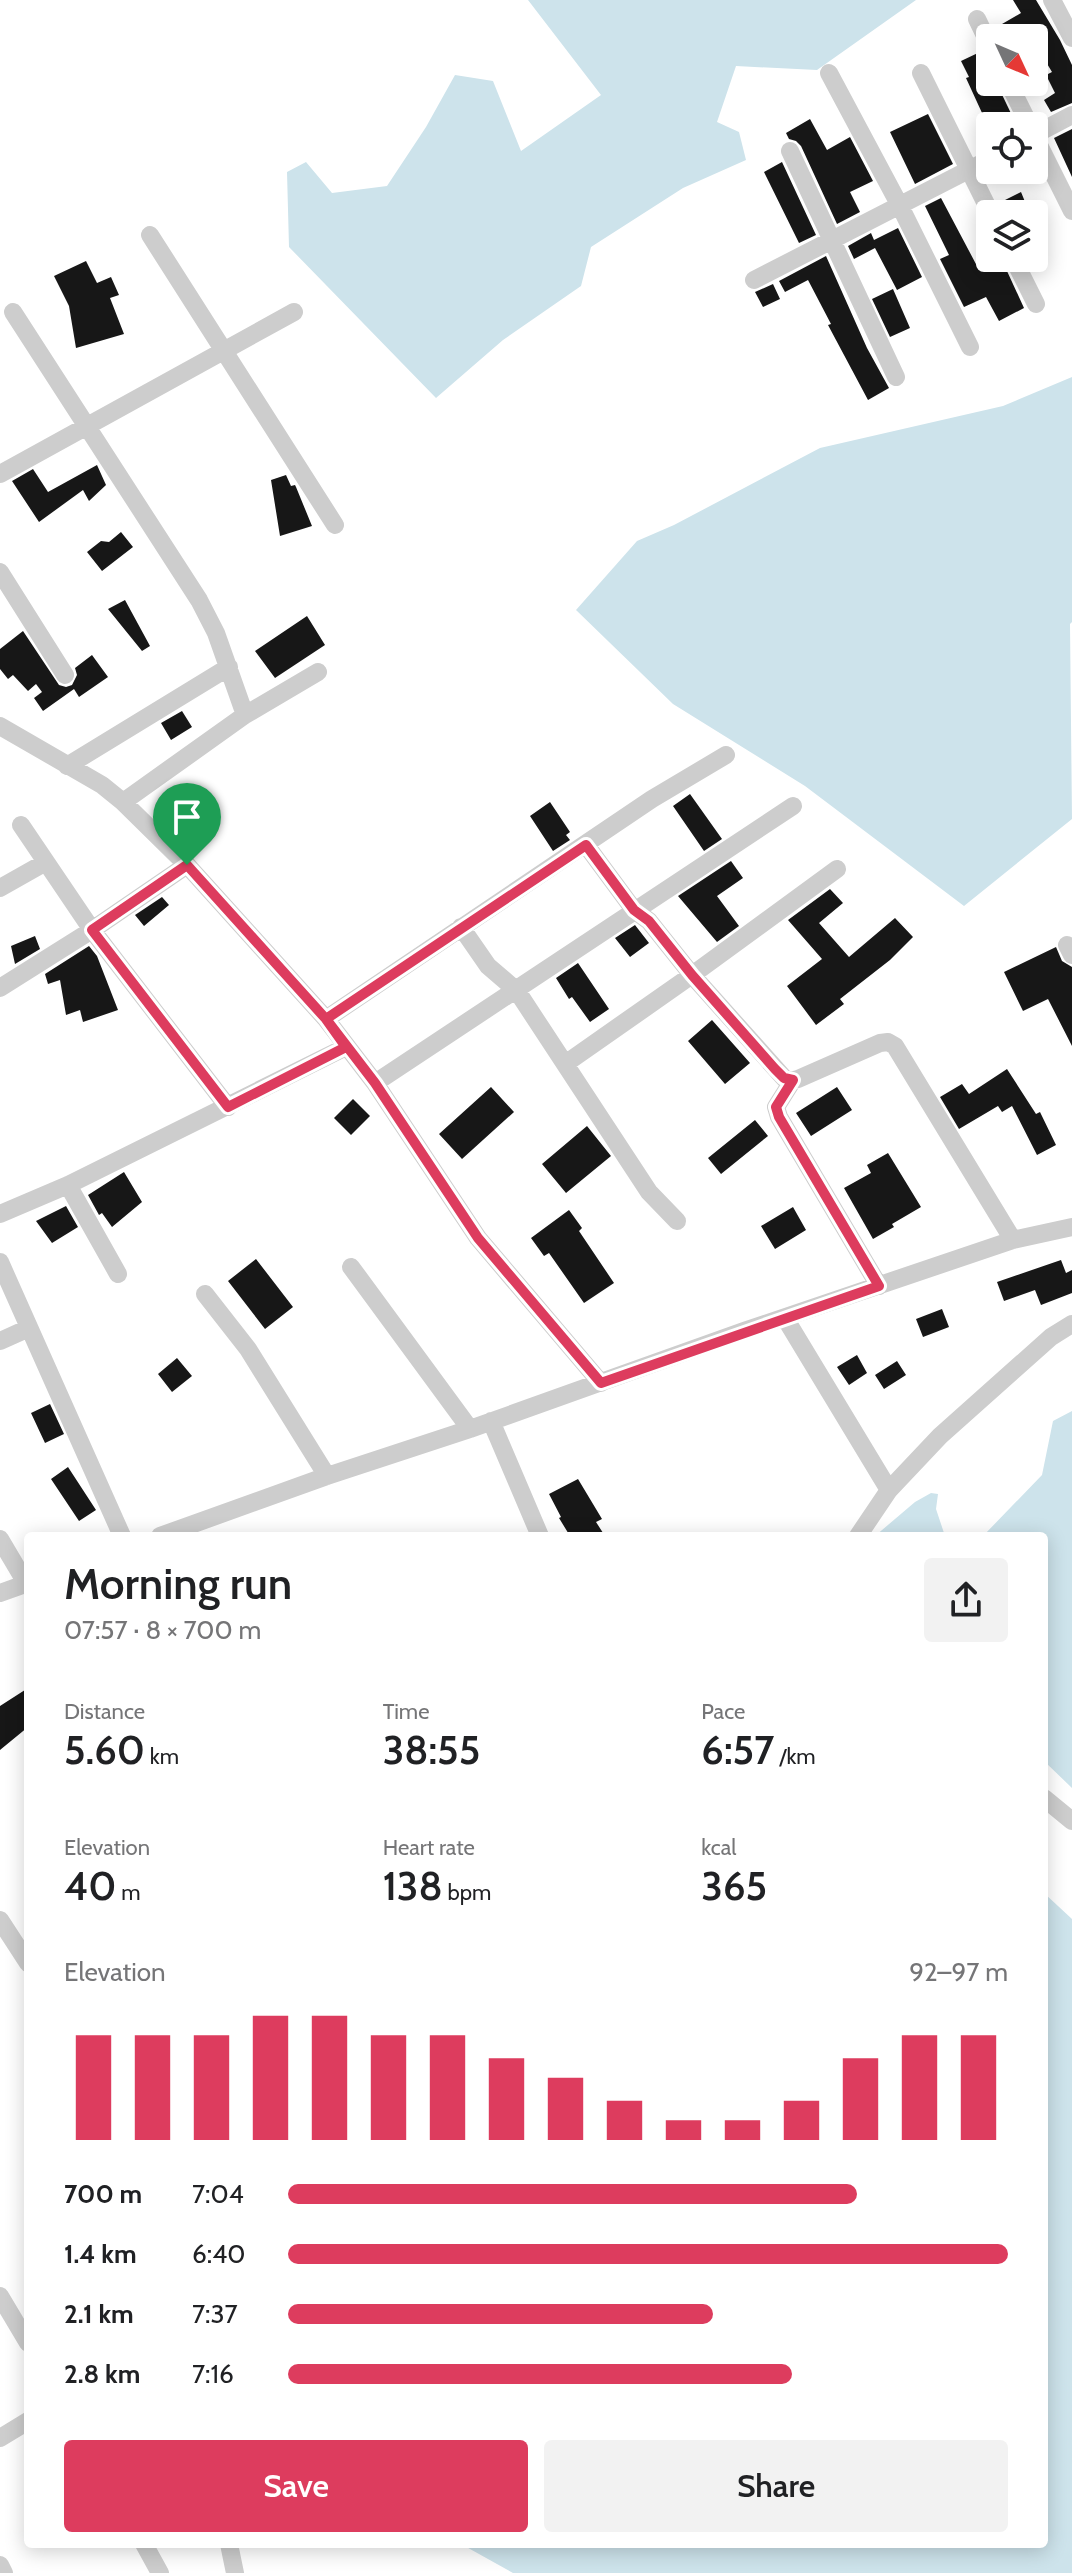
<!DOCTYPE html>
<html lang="en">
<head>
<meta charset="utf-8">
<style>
	body { margin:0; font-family:Cabin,sans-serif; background:#f2f2f2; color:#202124; height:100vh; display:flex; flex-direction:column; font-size:30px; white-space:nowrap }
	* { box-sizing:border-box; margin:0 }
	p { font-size:26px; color:#757577 }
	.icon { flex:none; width:44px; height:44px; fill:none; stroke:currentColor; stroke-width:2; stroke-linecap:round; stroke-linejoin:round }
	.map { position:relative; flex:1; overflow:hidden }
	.panel { position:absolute; left:24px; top:1532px; width:1024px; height:1016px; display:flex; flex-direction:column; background:#fff; border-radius:8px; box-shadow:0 4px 20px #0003 }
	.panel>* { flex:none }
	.needle { width:52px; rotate:134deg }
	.tools { position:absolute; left:976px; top:24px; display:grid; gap:16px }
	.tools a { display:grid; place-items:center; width:72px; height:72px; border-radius:8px; background:#fff; box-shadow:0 4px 20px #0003; font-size:40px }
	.pin { position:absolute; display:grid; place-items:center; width:68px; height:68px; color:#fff; margin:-82px -34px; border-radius:50% 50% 50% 0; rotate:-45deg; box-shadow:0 0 8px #0007 }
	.pin .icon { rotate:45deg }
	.round { display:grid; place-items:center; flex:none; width:84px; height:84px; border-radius:8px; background:#f2f2f2 }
	.headline { display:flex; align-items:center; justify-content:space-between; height:136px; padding:0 40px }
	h1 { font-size:44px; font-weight:600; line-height:60px }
	.metrics { display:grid; grid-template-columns:repeat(3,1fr); gap:12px; height:136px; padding:8px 40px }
	.metrics div { display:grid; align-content:center }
	.metrics b { font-size:40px; font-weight:600 }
	.metrics small { font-size:22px; font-weight:400 }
	.metrics p { font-size:22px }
	.chart { height:224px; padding:16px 40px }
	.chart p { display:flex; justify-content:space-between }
	.chart svg { width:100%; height:144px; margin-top:8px; stroke:#dd3c5e; stroke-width:6 }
	.action { display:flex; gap:16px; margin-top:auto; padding:16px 40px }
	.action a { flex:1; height:92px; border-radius:8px; background:#dd3c5e; color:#fff; font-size:32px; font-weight:600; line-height:92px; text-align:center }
	.action a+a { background:#f2f2f2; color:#202124 }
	ul { padding:0 40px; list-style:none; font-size:26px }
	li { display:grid; grid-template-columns:128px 96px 1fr; align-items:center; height:60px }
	li i { height:20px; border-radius:10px; background:#dd3c5e }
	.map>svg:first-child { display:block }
	.water { fill:#cde3eb }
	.building { fill:#171717 }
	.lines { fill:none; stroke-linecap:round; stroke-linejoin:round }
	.minor { stroke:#cdcdcd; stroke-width:18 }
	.route-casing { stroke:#fff; stroke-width:16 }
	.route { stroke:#dd3c5e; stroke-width:10 }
</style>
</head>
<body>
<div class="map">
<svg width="1072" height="2573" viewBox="0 0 1072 2573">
	<rect width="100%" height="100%" fill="#fff"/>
	<path class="water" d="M 528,0 L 916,0 L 817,70 L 736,66 L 717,122 L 739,132 L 746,160 L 683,188 L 591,247 L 581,286 L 503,340 L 436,398 L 289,247 L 287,172 L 306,162 L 332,193 L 387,186 L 426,127 L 455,75 L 493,81 L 521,151 L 601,95 Z
		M 1072,377 L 1072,622 L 1070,624 L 1072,819 L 964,906 L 805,786 L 673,704 L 576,610 L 637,541 L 674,525 L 820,448 L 1003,406 Z
		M 1072,1411 L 1072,1788 L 1044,1761 L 1044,1536 L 983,1536 L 1042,1475 L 1053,1421 Z
		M 931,1493 L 938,1494 L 936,1509 L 945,1536 L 875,1536 L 915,1502 Z
		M 1044,1893 L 1072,1919 L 1072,2573 L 513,2573 L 461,2544 L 1044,2544 Z"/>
	<path class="building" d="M 1013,0 L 1036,0 L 1060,40 L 1072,65 L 1072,103 L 1051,112 L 1044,100 L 1055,93 L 1046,75 L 1052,72 L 1034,42 L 1034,38 L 1010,38 L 1002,24 L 1021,13 Z
		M 980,52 L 990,66 L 990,82 L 996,82 L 1017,126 L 988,126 L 966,78 L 969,77 L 961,61 Z
		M 928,114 L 953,164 L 915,184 L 890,132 Z
		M 810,119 L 827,150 L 850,137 L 873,181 L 850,192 L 860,212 L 837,224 L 801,146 L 796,141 L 789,139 L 786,133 Z
		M 1072,129 L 1072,177 L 1054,138 Z
		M 782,162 L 816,235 L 799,243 L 764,172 Z
		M 1021,192 L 1030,214 L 1003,214 L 999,203 Z
		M 941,198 L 977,266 L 995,258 L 1001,258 L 1024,308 L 999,321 L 986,297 L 964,307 L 940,259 L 949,255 L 925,206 Z
		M 898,228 L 922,277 L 897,290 L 875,248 L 854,259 L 848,246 L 871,233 L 874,240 Z
		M 826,256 L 867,348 L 889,388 L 868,400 L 828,325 L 831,324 L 808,280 L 785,292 L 779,281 Z
		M 86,261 L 97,283 L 111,277 L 119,295 L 110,298 L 124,334 L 76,348 L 69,306 L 54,276 Z
		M 773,284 L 780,299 L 763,307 L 755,292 Z
		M 893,289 L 910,328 L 890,337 L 872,299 Z
		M 97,465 L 106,485 L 89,501 L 83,490 L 39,522 L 12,481 L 33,469 L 48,492 Z
		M 286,475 L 291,486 L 295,485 L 296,487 L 312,526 L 280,536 L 271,480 Z
		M 121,532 L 133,547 L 102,571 L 87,552 L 101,541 L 109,542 Z
		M 125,600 L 150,646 L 142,651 L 108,609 Z
		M 307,616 L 325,645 L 275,678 L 255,651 Z
		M 23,631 L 59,685 L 66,687 L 72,685 L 77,675 L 75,668 L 92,655 L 108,677 L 79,697 L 74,689 L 43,711 L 34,698 L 42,692 L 36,684 L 28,691 L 13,675 L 8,679 L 0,669 L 0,649 Z
		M 182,711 L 192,727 L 171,740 L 161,723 Z
		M 690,794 L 722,839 L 704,851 L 673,806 Z
		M 550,802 L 570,832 L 566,835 L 570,840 L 553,851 L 530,816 Z
		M 731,861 L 743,878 L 717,896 L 739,926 L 717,942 L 678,896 Z
		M 830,889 L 843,903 L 819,923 L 849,957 L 895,918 L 913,937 L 890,960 L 840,999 L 844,1004 L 816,1025 L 787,986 L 822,959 L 788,920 Z
		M 162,897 L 169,905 L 144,926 L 135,915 Z
		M 635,925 L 649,943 L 630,957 L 615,938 Z
		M 35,936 L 40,949 L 15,964 L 11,946 Z
		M 89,946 L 97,956 L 118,1010 L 83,1022 L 80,1010 L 66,1015 L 60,980 L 48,984 L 45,974 Z
		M 1056,947 L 1062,961 L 1072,967 L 1072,1046 L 1048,999 L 1023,1011 L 1004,972 Z
		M 578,963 L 609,1009 L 590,1022 L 572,997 L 569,999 L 556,978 Z
		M 712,1020 L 750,1063 L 725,1084 L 688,1041 Z
		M 1007,1069 L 1036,1114 L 1040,1112 L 1056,1145 L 1037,1155 L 1012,1106 L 1002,1112 L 998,1106 L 959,1129 L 940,1097 L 962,1084 L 969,1094 Z
		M 491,1087 L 514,1112 L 462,1159 L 439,1134 Z
		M 837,1087 L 852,1110 L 811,1136 L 796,1113 Z
		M 353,1099 L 370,1116 L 351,1135 L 334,1118 Z
		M 755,1120 L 768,1136 L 721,1174 L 708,1158 Z
		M 587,1126 L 611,1156 L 566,1193 L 542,1164 Z
		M 888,1153 L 921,1207 L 892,1224 L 894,1227 L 873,1239 L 844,1188 L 871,1173 L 867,1165 Z
		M 124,1172 L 142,1202 L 112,1227 L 102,1213 L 99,1215 L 88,1195 Z
		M 66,1206 L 78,1227 L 52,1243 L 36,1221 Z
		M 793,1207 L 806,1230 L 775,1249 L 761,1226 Z
		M 569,1210 L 582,1228 L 579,1231 L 614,1283 L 584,1303 L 549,1253 L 544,1256 L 531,1238 Z
		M 256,1259 L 293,1307 L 265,1329 L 228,1281 Z
		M 1061,1260 L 1066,1273 L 1072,1270 L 1072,1293 L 1041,1305 L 1035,1290 L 1004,1301 L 997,1282 Z
		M 942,1309 L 949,1327 L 923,1337 L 916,1319 Z
		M 857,1355 L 867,1373 L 849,1385 L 837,1367 Z
		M 177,1358 L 192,1376 L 172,1392 L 158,1374 Z
		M 897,1361 L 906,1375 L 884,1389 L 875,1375 Z
		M 50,1404 L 64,1434 L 45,1443 L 31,1413 Z
		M 68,1467 L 96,1510 L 79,1521 L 51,1479 Z
		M 578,1479 L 602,1519 L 596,1522 L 605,1536 L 570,1536 L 559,1518 L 561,1517 L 549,1494 Z
		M 28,1688 L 28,1727 L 0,1750 L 0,1706 Z"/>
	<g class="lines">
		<path class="minor" d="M 1052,0 L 1072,38
			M 977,19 L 990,46
			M 829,73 L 900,206 L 970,347
			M 921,73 L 991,214
			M 1008,82 L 1030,126
			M 1034,135 L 1072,211
			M 1034,135 L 1072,115
			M 790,151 L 896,377
			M 150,235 L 335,525
			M 1013,258 L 1036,304
			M 754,280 L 990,159
			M 13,312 L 199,600 L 216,633 L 245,715
			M 0,474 L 294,312
			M 0,572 L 65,675
			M 0,726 L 102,785 L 123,802 L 187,865 L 326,1019 L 375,1083 L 478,1238 L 601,1383
			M 67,766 L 229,667
			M 123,802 L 245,715 L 318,672
			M 21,825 L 92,930 L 228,1107
			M 586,845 L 634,910 L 649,921 L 692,975 L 784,1078 L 790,1081 L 798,1079 L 880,1043 L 888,1042 L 895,1046 L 1013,1240
			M 0,888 L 46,862
			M 461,927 L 488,966 L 517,991 L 649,1192 L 677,1221
			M 1067,945 L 1072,955
			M 0,988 L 92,930 L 187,865
			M 326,1019 L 652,799 L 726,755
			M 565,1064 L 692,975 L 837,869
			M 793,1080 L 776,1107 L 779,1117 L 879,1286
			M 375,1083 L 793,806
			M 68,1185 L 118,1274
			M 0,1214 L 68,1185 L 346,1047
			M 0,1262 L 122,1536
			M 351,1267 L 470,1429
			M 205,1294 L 248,1349 L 327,1476
			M 785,1318 L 889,1490
			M 0,1341 L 29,1328
			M 491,1421 L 540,1536
			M 160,1536 L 327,1476 L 470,1429 L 744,1331 L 1013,1240 L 1072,1227
			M 858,1536 L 889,1490 L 940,1436 L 1051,1337 L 1072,1324
			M 0,1539 L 26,1583
			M 0,1593 L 28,1583
			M 1044,1798 L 1072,1821
			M 0,1920 L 28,1963
			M 0,2296 L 28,2343
			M 0,2438 L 28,2421
			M 144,2544 L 160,2573
			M 229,2544 L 235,2573
			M 0,2565 L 4,2573"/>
	</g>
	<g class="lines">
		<g class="route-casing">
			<path id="route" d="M 187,865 L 326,1019 L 375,1083 L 478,1238 L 601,1383 L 879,1286 L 779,1117 L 776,1107 L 793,1080 L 784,1078 L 775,1069 L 692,975 L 649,921 L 634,910 L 586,845 L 326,1019 L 346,1047 L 228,1107 L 92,930 L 187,865"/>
		</g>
		<use href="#route" class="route"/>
	</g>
</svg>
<div class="tools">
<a><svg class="needle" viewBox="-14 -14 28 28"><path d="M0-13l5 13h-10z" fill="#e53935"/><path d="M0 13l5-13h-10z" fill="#757577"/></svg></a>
<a><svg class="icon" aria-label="locate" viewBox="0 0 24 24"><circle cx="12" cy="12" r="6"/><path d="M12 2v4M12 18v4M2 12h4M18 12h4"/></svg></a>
<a><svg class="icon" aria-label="layers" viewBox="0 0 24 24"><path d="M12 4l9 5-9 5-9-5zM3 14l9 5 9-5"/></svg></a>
</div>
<div class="pin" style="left:187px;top:865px;background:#1e9e55"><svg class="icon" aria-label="arrive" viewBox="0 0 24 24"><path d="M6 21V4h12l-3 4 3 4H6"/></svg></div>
<section class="panel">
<div class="headline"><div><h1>Morning run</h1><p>07:57 · 8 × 700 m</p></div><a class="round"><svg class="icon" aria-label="share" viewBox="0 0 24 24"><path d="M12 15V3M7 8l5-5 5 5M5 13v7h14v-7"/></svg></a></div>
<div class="metrics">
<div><p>Distance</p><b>5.60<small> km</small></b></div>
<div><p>Time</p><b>38:55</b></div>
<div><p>Pace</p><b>6:57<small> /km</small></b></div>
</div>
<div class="metrics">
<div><p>Elevation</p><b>40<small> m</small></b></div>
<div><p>Heart rate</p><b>138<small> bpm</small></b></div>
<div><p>kcal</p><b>365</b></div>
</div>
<div class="chart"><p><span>Elevation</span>92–97 m</p>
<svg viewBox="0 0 160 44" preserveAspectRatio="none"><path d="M5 44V12M15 44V12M25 44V12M35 44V6M45 44V6M55 44V12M65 44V12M75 44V19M85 44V25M95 44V32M105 44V38M115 44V38M125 44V32M135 44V19M145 44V12M155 44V12"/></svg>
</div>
<ul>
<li><b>700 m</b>7:04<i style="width:79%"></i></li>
<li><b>1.4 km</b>6:40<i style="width:100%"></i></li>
<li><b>2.1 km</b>7:37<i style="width:59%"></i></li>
<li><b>2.8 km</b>7:16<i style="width:70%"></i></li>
</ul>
<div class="action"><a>Save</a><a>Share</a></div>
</section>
</div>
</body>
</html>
